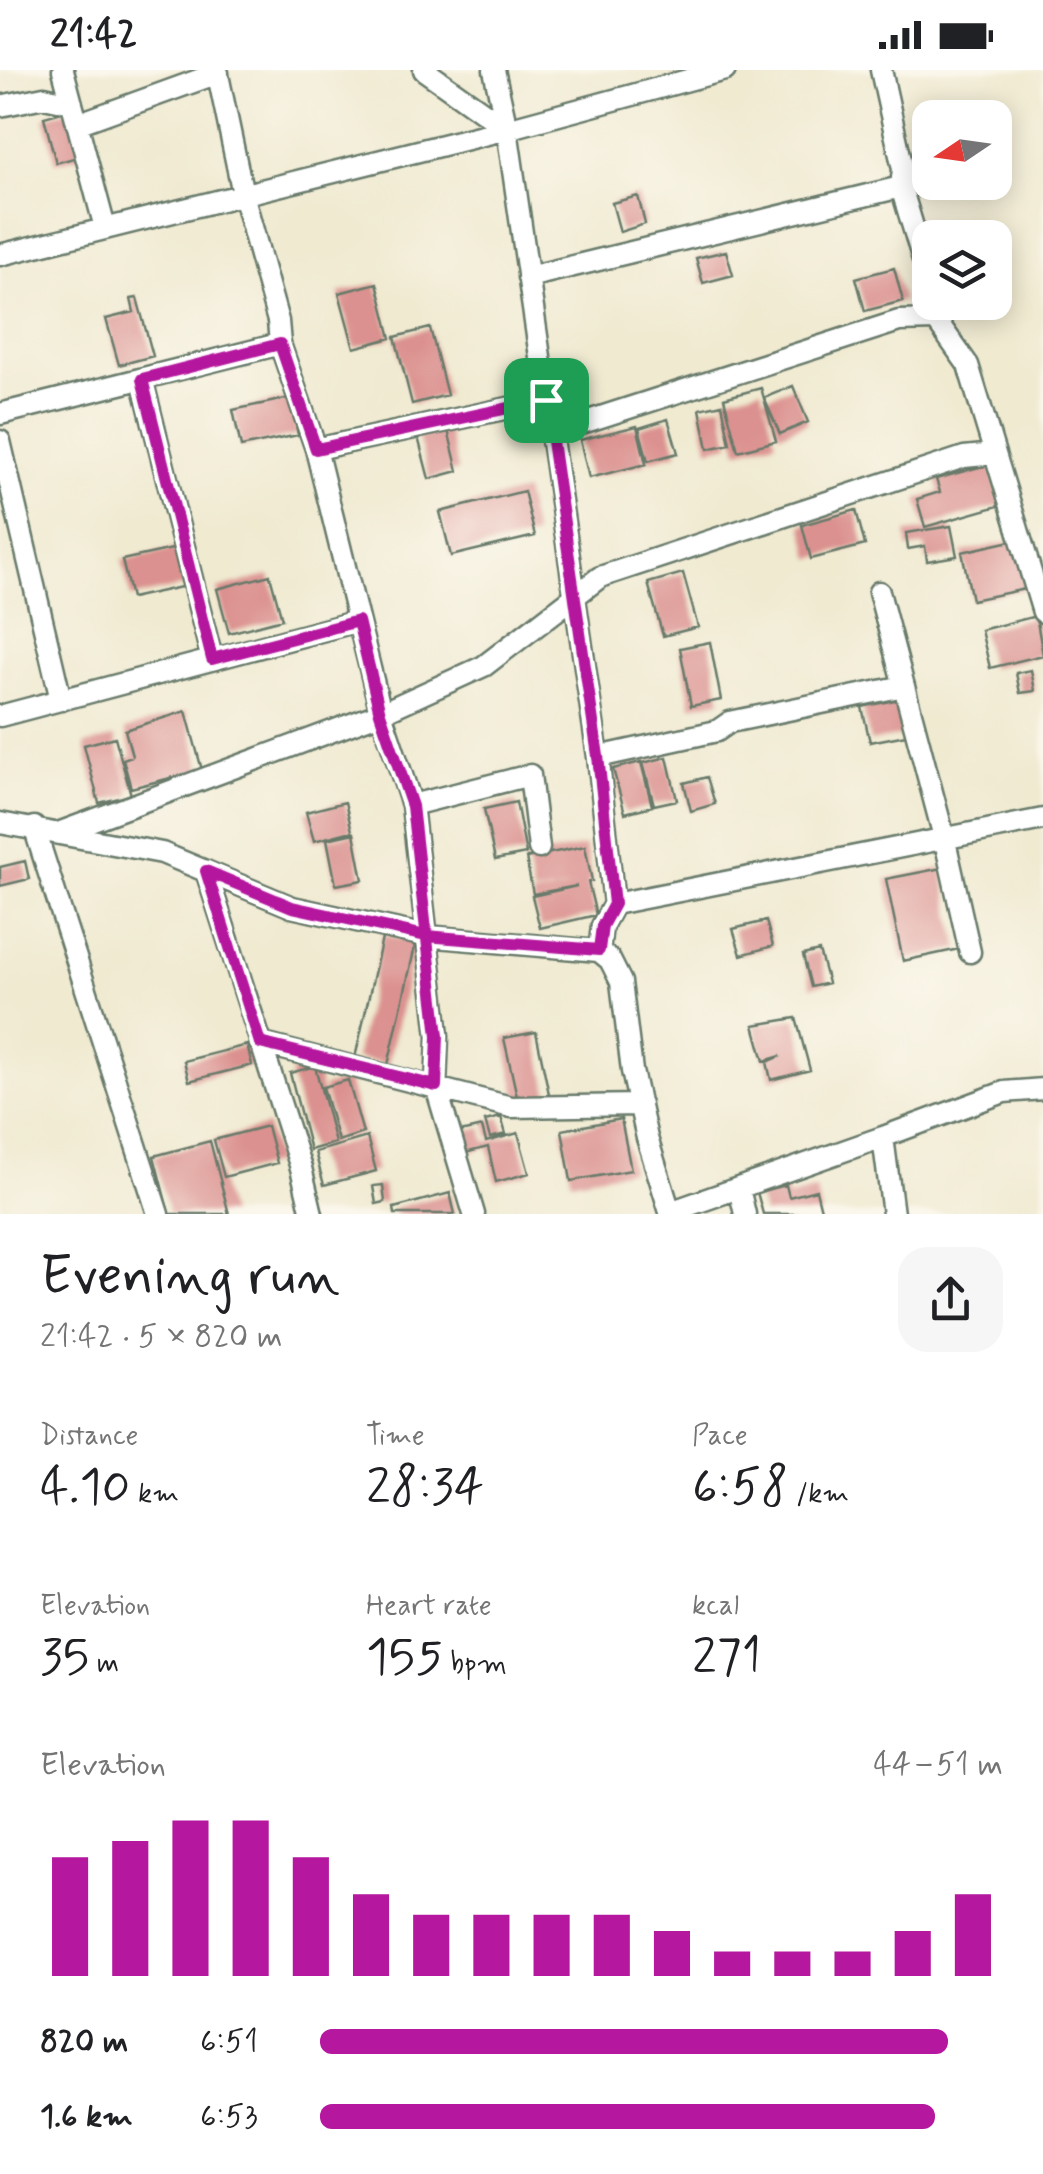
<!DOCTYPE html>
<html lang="en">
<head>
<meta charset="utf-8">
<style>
	body { margin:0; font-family:Mynerve,sans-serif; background:#f6f6f6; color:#202124; height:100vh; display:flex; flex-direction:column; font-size:38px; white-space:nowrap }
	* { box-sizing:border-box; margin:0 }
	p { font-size:32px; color:#757577 }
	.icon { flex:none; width:55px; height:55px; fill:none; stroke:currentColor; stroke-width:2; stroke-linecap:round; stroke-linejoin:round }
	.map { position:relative; height:1144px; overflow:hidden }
	.side { display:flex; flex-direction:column; background:#fff; flex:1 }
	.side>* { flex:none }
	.needle { width:65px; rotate:257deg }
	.fabs { position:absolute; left:912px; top:30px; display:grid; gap:20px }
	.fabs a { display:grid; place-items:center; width:100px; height:100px; border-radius:20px; background:#fff; box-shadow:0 5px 25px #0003; font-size:50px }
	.pin { position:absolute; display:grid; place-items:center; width:85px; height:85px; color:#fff; margin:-42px; border-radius:20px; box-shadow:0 5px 15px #0006 }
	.round { display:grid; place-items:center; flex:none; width:105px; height:105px; border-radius:30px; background:#f6f6f6 }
	.headline { display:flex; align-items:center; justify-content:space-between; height:170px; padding:0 40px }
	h1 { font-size:55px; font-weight:600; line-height:75px }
	.figures { display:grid; grid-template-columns:repeat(3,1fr); gap:15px; height:170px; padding:10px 40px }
	.figures div { display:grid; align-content:center }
	.figures b { font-size:50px; font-weight:600 }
	.figures small { font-size:28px; font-weight:400 }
	.figures p { font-size:28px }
	.chart { height:280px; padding:20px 40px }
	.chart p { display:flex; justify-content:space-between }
	.chart svg { width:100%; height:180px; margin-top:10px; stroke:#b5179e; stroke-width:6 }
	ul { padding:0 40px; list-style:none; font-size:32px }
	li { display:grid; grid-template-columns:160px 120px 1fr; align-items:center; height:75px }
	li i { height:25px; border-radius:12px; background:#b5179e }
	.status { display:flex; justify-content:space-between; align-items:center; height:70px; padding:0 50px; background:#fff; direction:ltr }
	.status svg { height:28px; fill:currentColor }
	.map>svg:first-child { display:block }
	.building { fill:#db918f }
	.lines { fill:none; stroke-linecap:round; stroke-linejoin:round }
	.minor-casing { stroke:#687a6b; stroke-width:25 }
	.minor { stroke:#fff; stroke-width:20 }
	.route-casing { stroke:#fff; stroke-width:20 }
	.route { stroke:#b5179e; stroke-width:12 }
</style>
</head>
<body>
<div class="status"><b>21:42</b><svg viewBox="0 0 49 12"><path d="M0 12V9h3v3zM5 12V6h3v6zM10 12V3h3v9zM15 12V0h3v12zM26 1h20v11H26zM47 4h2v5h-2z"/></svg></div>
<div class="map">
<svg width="1043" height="1144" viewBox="0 0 1043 1144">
	<rect width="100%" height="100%" fill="#fbf7ec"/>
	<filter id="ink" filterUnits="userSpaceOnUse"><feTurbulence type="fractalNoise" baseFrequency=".01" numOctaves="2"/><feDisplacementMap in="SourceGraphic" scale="20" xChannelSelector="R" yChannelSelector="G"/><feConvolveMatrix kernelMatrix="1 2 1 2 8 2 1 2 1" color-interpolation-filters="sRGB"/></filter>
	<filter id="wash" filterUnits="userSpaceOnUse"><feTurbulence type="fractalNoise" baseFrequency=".0048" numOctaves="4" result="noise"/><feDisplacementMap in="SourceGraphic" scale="40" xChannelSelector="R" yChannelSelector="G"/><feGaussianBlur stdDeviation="2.25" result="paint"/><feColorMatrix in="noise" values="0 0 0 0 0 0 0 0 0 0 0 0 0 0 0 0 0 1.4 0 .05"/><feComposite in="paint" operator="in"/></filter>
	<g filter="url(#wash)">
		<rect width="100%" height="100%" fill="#f0ead1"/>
		<g id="blocks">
			<path class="building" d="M 69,40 L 81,86 L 56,93 L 44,47 Z
				M 638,126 L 645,154 L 620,162 L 612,133 Z
				M 726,181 L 733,205 L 703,213 L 696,188 Z
				M 894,198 L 903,231 L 865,241 L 856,208 Z
				M 377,213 L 391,268 L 354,278 L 339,223 Z
				M 137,228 L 153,286 L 119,295 L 106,249 L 134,242 L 131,229 Z
				M 430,258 L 447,325 L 412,334 L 395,267 Z
				M 793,316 L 808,352 L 780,364 L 764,328 Z
				M 761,318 L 776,371 L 738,381 L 724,328 Z
				M 290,328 L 298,365 L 241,377 L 233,340 Z
				M 722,334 L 730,374 L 708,379 L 700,339 Z
				M 668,349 L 678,383 L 648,391 L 639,358 Z
				M 637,356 L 646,394 L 589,408 L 580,370 Z
				M 448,360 L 458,401 L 429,409 L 418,367 Z
				M 990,394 L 1002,435 L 925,457 L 917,429 L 940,422 L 936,409 Z
				M 524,421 L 535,466 L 451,486 L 440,442 Z
				M 856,440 L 865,475 L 811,489 L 802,455 Z
				M 951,456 L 957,486 L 927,491 L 925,476 L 908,479 L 906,463 Z
				M 1020,469 L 1030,518 L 972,530 L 962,482 Z
				M 177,478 L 186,516 L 131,528 L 122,490 Z
				M 683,503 L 698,557 L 663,566 L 648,513 Z
				M 270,505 L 282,549 L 229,563 L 217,519 Z
				M 1036,546 L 1043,585 L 990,598 L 981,560 Z
				M 710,572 L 721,630 L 691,636 L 680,578 Z
				M 1031,600 L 1035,621 L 1020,623 L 1016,603 Z
				M 904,628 L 911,664 L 870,672 L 862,637 Z
				M 186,641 L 202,700 L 131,718 L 123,689 L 132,686 L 125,660 Z
				M 115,667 L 131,725 L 99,733 L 84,675 Z
				M 667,687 L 677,730 L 654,735 L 643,693 Z
				M 641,692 L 652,736 L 625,743 L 613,699 Z
				M 707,707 L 715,734 L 691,741 L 684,713 Z
				M 345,732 L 352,761 L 314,771 L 306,742 Z
				M 516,732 L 526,784 L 495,790 L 484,739 Z
				M 354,763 L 363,810 L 336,815 L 327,769 Z
				M 585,776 L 592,811 L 588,812 L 596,845 L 540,858 L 532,826 L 577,816 L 533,824 L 526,788 Z
				M 25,791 L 29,809 L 0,816 L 0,797 Z
				M 942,798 L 959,879 L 903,891 L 886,809 Z
				M 766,851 L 773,876 L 741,885 L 733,859 Z
				M 383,864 L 416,872 L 388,995 L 355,988 Z
				M 819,881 L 828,913 L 811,917 L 803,885 Z
				M 796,948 L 810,1000 L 771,1010 L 767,992 L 781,986 L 764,991 L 754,955 Z
				M 536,962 L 549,1024 L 518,1031 L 504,968 Z
				M 247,975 L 252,995 L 189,1011 L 184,991 Z
				M 315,996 L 335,1073 L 310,1080 L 290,1003 Z
				M 348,1010 L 363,1063 L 338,1071 L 323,1017 Z
				M 501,1047 L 506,1064 L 490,1068 L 485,1051 Z
				M 621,1049 L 631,1100 L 571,1111 L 562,1060 Z
				M 267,1056 L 277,1093 L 224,1107 L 214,1070 Z
				M 482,1057 L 486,1072 L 518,1063 L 529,1103 L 496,1112 L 488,1077 L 465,1083 L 460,1062 Z
				M 367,1067 L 376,1101 L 324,1115 L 315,1082 Z
				M 210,1071 L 229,1144 L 169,1144 L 154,1086 Z
				M 383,1115 L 385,1132 L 376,1134 L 373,1116 Z
				M 786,1115 L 789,1127 L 816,1120 L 822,1144 L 763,1144 L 757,1122 Z
				M 450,1123 L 455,1144 L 395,1144 L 394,1138 Z"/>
		</g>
	</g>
	<g filter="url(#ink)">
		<use href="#blocks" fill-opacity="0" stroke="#687a6b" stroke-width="2.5"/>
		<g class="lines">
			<g class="minor-casing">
				<path id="minor" d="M 63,0 L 105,158
					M 217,0 L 243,124 L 278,251 L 280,274 L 316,379 L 381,643 L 412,735 L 438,966 L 436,1017 L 474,1144
					M 424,0 L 507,59
					M 494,0 L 507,59
					M 881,0 L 903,99 L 901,117 L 930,213
					M 0,36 L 44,27 L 72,33
					M 77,54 L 218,3
					M 0,185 L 507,59
					M 528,207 L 901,117
					M 936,232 L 936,250 L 968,295 L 1043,542
					M 142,309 L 212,589
					M 0,344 L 280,274
					M 551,363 L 899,251 L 936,250
					M 0,371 L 61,630
					M 316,379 L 546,330
					M 879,522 L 945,771 L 970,882
					M 0,646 L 358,551
					M 598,687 L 717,661 L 730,652 L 904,616
					M 412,735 L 530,705 L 539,778
					M 0,753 L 162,783 L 292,837 L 426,866 L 599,881 L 610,890 L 621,912 L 632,1001 L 647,1068 L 670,1142 L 883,1067 L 893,1144
					M 34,757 L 158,1144
					M 58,763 L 381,643 L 484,596 L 600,507 L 964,387 L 995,384
					M 206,801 L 301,1098 L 312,1144
					M 614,834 L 1043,749
					M 599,881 L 602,856 L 614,834 L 598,687 L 507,59 L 725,0
					M 260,973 L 511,1037 L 640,1035
					M 883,1067 L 1004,1022 L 1043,1019
					M 739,1118 L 745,1144"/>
			</g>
			<use href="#minor" class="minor"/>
		</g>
	</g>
	<g class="lines" filter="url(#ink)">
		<g class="route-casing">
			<path id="route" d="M 546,330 L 316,379 L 280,274 L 142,309 L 212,589 L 358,551 L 380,643 L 412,736 L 438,966 L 436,1016 L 260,973 L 206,801 L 292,837 L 426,866 L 599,880 L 602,856 L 614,834 L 598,686 L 546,330"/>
		</g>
		<use href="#route" class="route"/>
	</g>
</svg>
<div class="fabs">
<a><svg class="needle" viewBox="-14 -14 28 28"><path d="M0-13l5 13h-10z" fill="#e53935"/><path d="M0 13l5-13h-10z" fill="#757577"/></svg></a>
<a><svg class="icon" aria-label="layers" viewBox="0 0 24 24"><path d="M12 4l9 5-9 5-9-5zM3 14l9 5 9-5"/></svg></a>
</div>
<div class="pin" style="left:546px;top:330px;background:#1e9e55"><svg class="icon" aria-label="arrive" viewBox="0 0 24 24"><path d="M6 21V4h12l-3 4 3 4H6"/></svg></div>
</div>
<section class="side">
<div class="headline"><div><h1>Evening run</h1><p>21:42 · 5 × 820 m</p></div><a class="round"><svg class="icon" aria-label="share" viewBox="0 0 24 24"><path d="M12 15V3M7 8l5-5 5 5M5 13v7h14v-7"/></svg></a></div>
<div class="figures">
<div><p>Distance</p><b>4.10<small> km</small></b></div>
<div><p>Time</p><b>28:34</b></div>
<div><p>Pace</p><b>6:58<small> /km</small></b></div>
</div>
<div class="figures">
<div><p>Elevation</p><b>35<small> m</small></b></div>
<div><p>Heart rate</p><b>155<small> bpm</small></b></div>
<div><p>kcal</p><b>271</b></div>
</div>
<div class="chart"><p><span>Elevation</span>44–51 m</p>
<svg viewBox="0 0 160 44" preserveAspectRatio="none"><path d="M5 44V15M15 44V11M25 44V6M35 44V6M45 44V15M55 44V24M65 44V29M75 44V29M85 44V29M95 44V29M105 44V33M115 44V38M125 44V38M135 44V38M145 44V33M155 44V24"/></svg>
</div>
<ul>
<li><b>820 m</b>6:51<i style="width:92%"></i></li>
<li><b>1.6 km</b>6:53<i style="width:90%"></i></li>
</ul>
</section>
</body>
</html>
